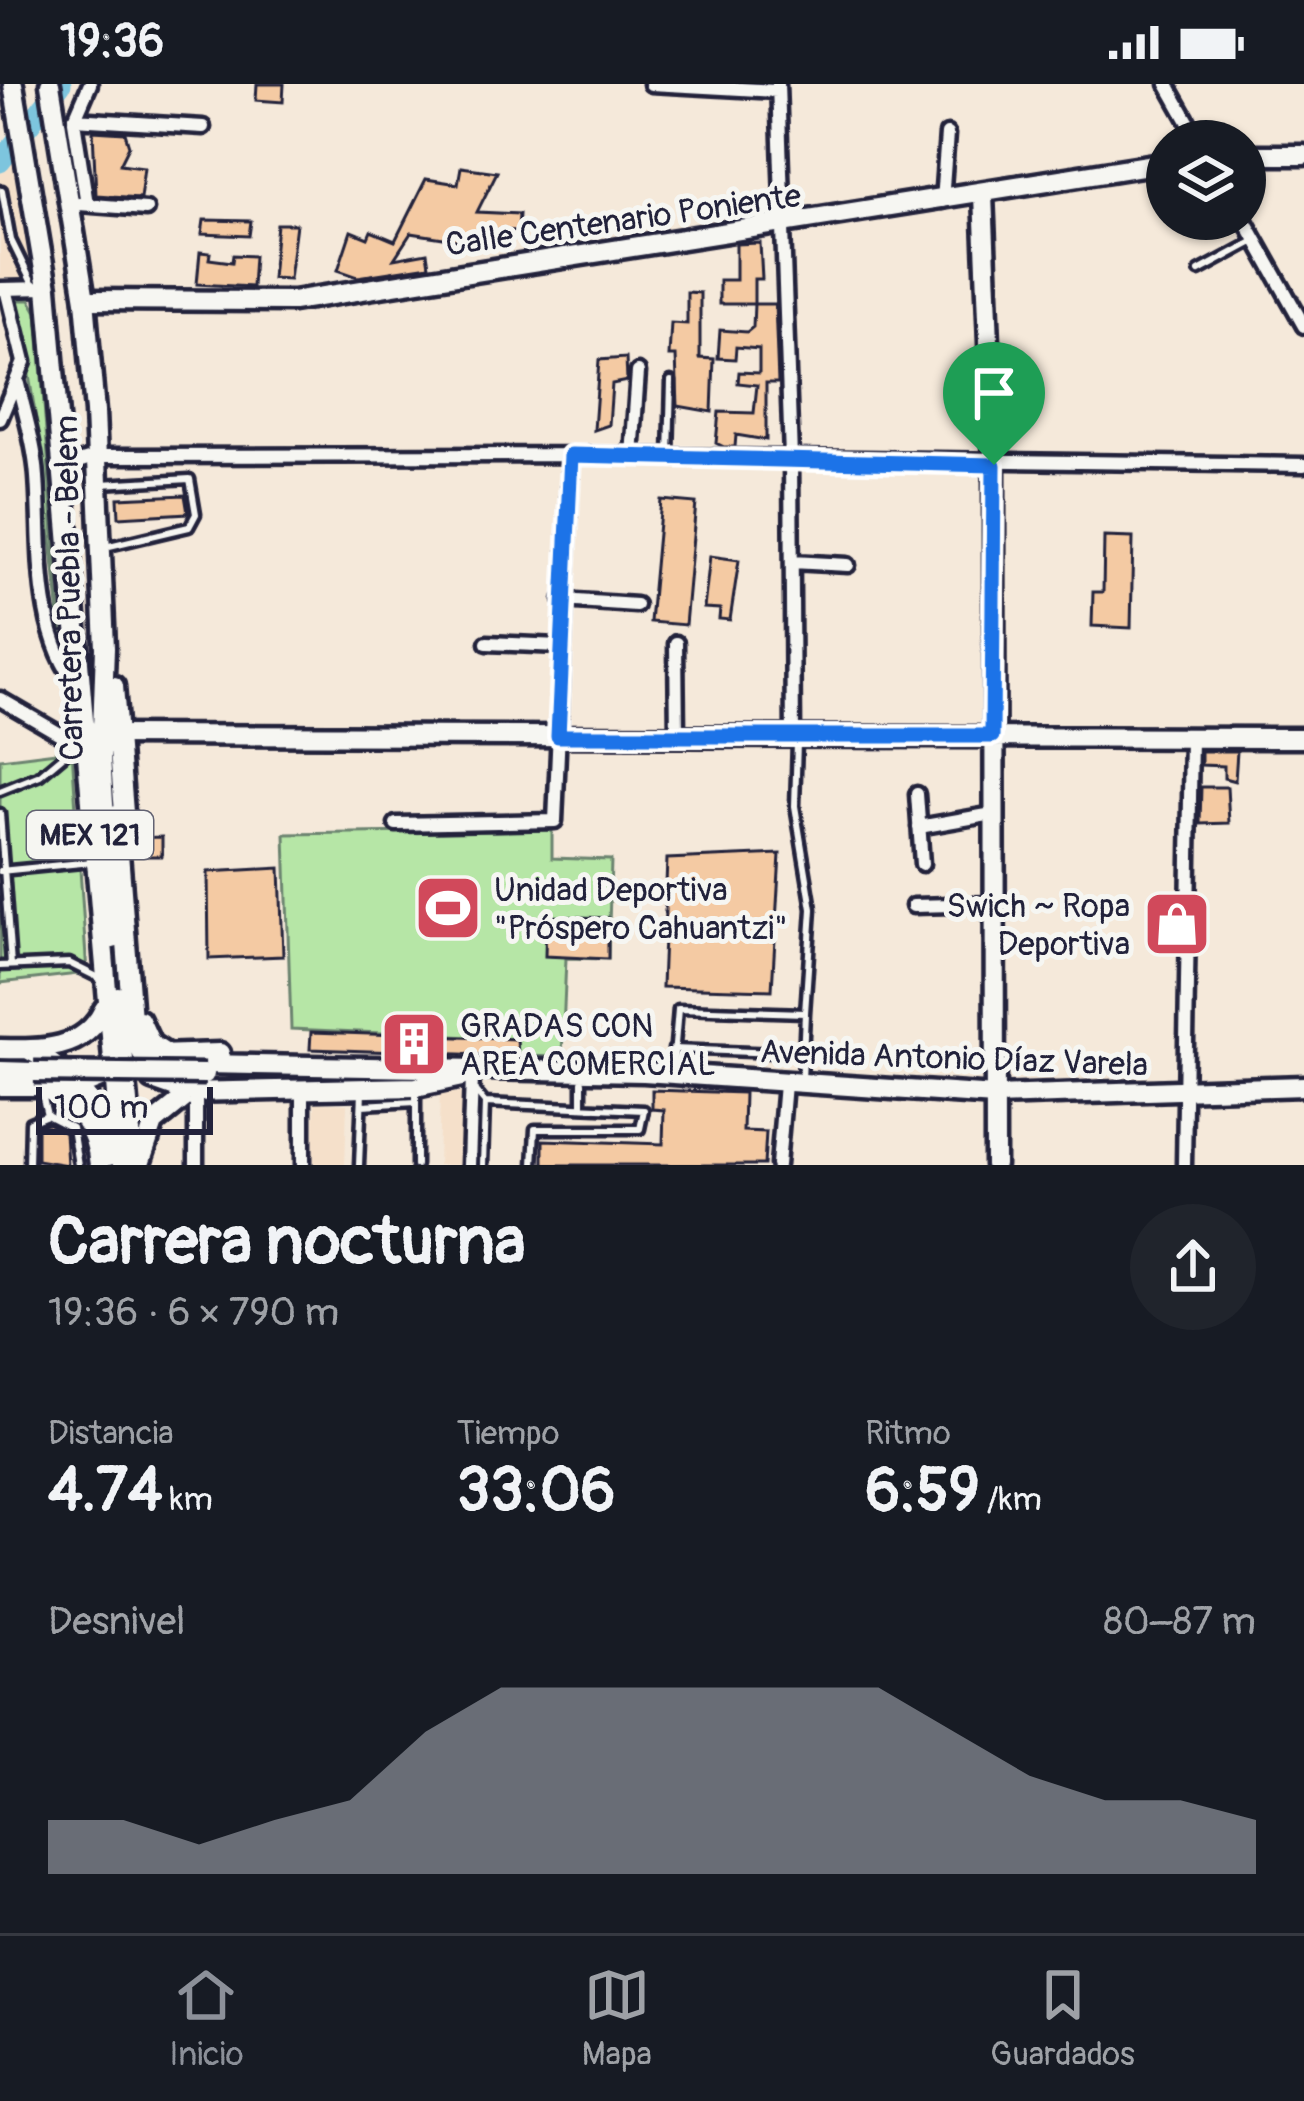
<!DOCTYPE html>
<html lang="es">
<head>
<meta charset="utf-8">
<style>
	body { margin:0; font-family:Pangolin,sans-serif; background:#20242c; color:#f1f3f6; height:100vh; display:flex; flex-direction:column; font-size:45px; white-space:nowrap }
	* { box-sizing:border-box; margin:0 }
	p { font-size:39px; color:#9ea1a6 }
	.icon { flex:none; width:66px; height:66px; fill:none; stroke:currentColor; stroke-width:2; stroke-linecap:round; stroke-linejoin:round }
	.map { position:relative; height:1081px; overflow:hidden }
	.sheet { display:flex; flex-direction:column; background:#171b24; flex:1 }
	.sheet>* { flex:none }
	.buttons { position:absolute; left:1146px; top:36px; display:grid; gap:24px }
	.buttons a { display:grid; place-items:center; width:120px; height:120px; border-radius:50%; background:#171b24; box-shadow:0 3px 9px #0004; font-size:60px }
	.scale { position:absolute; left:36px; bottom:30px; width:177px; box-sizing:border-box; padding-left:12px; border:6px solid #22223b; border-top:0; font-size:33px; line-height:42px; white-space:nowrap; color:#22223b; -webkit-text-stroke:9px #f6f6f2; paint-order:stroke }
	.pin { position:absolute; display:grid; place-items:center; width:102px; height:102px; color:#fff; margin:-123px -51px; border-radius:50% 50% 50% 0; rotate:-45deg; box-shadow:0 0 12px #0007 }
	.pin .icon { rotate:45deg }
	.round { display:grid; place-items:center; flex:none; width:126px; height:126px; border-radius:63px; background:#20242c }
	.headline { display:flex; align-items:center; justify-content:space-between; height:204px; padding:0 48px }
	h1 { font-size:66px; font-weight:800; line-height:90px }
	.metrics { display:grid; grid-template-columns:repeat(3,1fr); gap:18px; height:204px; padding:12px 48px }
	.metrics div { display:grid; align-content:center }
	.metrics b { font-size:60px; font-weight:800 }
	.metrics small { font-size:33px; font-weight:400 }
	.metrics p { font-size:33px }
	.chart { height:336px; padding:24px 48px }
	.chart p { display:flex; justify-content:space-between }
	.chart svg { width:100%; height:216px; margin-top:12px; fill:#8c9099; opacity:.7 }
	.status { display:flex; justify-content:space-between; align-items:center; height:84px; padding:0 60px; background:#171b24; direction:ltr }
	.status svg { height:33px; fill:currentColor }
	.menu { display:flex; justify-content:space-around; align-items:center; height:168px; border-top:3px solid #363941; background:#171b24; font-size:33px; color:#9ea1a6 }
	.menu a { display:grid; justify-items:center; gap:6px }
	.menu .selected { color:#8c9099 }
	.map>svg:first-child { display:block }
	.built { fill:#f5e0ca }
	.green { fill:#b6e6a6; stroke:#6c8470; stroke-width:3 }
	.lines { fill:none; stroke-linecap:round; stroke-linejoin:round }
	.river { stroke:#7dc5de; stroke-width:21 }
	.building { fill:#f4caa3; stroke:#22223b; stroke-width:3 }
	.lane-casing { stroke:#22223b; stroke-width:15 }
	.street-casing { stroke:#22223b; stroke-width:21 }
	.secondary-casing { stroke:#22223b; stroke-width:27 }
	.primary-casing { stroke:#22223b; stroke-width:27 }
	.lane { stroke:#f6f6f2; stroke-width:6 }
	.street { stroke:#f6f6f2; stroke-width:12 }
	.secondary { stroke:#f6f6f2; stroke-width:18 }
	.primary { stroke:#f6f6f2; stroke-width:18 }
	.primary-bridge-casing { stroke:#22223b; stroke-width:27; stroke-linecap:butt }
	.primary-bridge { stroke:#f6f6f2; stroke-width:18 }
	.route-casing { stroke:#fff; stroke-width:24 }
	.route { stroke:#1a73e8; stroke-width:15 }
	.labels { text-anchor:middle; stroke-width:10; stroke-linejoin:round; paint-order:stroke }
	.shield { fill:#f6f6f2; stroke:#626272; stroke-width:3 }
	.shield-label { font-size:30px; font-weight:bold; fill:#22223b }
	.street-label { font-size:33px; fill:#22223b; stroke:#f6f6f2 }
	.poi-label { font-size:33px; fill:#22223b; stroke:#f6f6f2; text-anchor:start }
</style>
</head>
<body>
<div class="status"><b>19:36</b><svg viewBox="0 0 49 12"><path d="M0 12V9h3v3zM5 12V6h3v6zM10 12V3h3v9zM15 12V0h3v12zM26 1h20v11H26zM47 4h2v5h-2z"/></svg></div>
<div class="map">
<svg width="1304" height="1081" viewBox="0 0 1304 1081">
	<rect width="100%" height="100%" fill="#f5e9da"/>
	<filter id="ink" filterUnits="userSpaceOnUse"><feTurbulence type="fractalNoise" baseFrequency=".00833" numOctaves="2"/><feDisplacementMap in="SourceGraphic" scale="24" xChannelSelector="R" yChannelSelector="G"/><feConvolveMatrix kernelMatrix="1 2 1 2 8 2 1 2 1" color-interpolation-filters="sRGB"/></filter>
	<g filter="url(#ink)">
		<path class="built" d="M 13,69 L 33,186 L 23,195 L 0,194 L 0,86 Z
			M 440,1008 L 466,1009 L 463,1081 L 438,1081 Z
			M 315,1019 L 347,1020 L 345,1081 L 313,1081 Z"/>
		<path class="green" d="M 17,216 L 30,216 L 37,228 L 63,570 L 43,379 Z
			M 72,666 L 87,889 L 0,899 L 0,675 Z
			M 552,746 L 552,774 L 611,776 L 608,875 L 566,874 L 562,973 L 518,972 L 516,955 L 291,945 L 285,750 Z"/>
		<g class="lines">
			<path class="river" d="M 0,78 L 61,0"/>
		</g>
		<path class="building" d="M 257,0 L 284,0 L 283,18 L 256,16 Z
			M 93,47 L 125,49 L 129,62 L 120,80 L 144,83 L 140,114 L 96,111 Z
			M 461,83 L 497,88 L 477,128 L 519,130 L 518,147 L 482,145 L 481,156 L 469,158 L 411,149 L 394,175 L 427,169 L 429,182 L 358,193 L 338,186 L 351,147 L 368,154 L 371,147 L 395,157 L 426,95 L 458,100 Z
			M 204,136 L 251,137 L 249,152 L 202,150 Z
			M 277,140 L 296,140 L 289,195 L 272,194 Z
			M 760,159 L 762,195 L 754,195 L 754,220 L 719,220 L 719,196 L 736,196 L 736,160 Z
			M 200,168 L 210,169 L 209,175 L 232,178 L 233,171 L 254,172 L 252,203 L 197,200 Z
			M 687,208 L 700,209 L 700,274 L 714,275 L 712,328 L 678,322 L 676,272 L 669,272 L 671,239 L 687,240 Z
			M 754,220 L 775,220 L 778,299 L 766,299 L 766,356 L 736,351 L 735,363 L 724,363 L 716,359 L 719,328 L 754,329 L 757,301 L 738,299 L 739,288 L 759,289 L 759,265 L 736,263 L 735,275 L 718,274 L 720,246 L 747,248 L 753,243 Z
			M 626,274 L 627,297 L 612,300 L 609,341 L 594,346 L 599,276 Z
			M 185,411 L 188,429 L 119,433 L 118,414 Z
			M 661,416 L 696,419 L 685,541 L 650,538 Z
			M 1104,453 L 1133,454 L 1131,544 L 1092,542 L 1093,508 L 1103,508 Z
			M 710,472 L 739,476 L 730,536 L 719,535 L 720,525 L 704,524 Z
			M 1201,667 L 1237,667 L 1235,697 L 1224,694 L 1224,682 L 1201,681 Z
			M 1201,703 L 1227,703 L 1229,739 L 1200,740 Z
			M 162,753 L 162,772 L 133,772 L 133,754 Z
			M 780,770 L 772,906 L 662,903 L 667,775 Z
			M 280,784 L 283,872 L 209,875 L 208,788 Z
			M 546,832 L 608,834 L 608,875 L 545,872 Z
			M 311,948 L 517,955 L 518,972 L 310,965 Z
			M 652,1006 L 744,1009 L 743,1047 L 766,1048 L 764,1081 L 543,1081 L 543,1056 L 663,1060 L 664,1026 L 652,1025 Z
			M 47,1039 L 65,1049 L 67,1081 L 37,1076 L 37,1043 Z"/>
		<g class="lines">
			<g class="lane-casing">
				<path id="lane" d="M 2,106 L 11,156 L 33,201
					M 1199,187 L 1256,156
					M 669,372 L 671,297
					M 101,400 L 190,395 L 196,430 L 189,443 L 105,463
					M 0,707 L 40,691 L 77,660
					M 0,729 L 11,881
					M 0,787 L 92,778
					M 0,882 L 69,879 L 101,895
					M 673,965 L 802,970
					M 673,984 L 678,925 L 805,929 L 812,825 L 795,722 L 797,658
					M 802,996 L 805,929
					M 475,1007 L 485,1019 L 644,1026 L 640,1045 L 535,1045 L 533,1081
					M 362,1021 L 416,1018
					M 582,1023 L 582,998
					M 47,1031 L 72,1044 L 78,1081
					M 29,1081 L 30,1038 L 47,1031 L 41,1006
					M 359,1081 L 362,1007
					M 416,1081 L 416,1007
					M 483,1081 L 485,1019"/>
			</g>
			<g class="street-casing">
				<path id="street" d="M 651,0 L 777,7
					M 778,0 L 791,374 L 793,655
					M 1167,0 L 1199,57
					M 74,35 L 203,43
					M 942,117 L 947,50
					M 79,120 L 146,125
					M 87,120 L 74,37 L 90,0
					M 1244,135 L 1304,242
					M 1,205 L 47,204
					M 18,300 C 25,330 35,362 37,393 C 42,460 33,548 79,603
					M 0,335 L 24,278 L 6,205
					M 632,372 L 638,288
					M 63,383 L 98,372 L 571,371 L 1304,381
					M 792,478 L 848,481
					M 562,516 L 636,521
					M 487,559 L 560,562
					M 676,559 L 677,653
					M 0,615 L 84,664
					M 917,710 L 922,780
					M 396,740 L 555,737 L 571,371
					M 919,743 L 993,730
					M 913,822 L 993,820
					M 196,1008 L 196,1081
					M 303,1081 L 303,1005
					M 469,1081 L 472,993
					M 778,1081 L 785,1000
					M 1184,1081 L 1191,653"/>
			</g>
			<g class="secondary-casing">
				<path id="secondary" d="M 1245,71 L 1304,71
					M 983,111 L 994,381 L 995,1081
					M 85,216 L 293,217 L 1167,78
					M 106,651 L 1304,654"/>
			</g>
			<g class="primary-casing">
				<path id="primary" d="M 13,0 L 47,204 L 122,1081
					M 50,0 L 85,216 L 95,328 L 105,564 L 101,674 L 113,855
					M 114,602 L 125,741
					M 116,731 L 133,948 L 153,996 L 187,1008 L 416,1003 L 462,993
					M 118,912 L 134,1081
					M 140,936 L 151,960 L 165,969
					M 0,965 C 41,966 85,967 104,925
					M 29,966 C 71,988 105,1023 109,1072
					M 157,971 L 220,969
					M 204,980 L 644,988 L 995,1012 L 1304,1002
					M 0,987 L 34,988
					M 0,1002 L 81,1002 L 113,989
					M 45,1005 C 79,1019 96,1044 99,1081
					M 140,1080 L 154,1039 L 191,1009"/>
			</g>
			<use href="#lane" class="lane"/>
			<use href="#street" class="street"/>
			<use href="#secondary" class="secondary"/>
			<use href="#primary" class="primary"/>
			<g class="primary-bridge-casing">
				<path id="primary-bridge" d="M 34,988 L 205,990"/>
			</g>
			<use href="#primary-bridge" class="primary-bridge"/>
		</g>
	</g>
	<g class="lines" filter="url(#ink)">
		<g class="route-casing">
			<path id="route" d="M 571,371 L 994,381 L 992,652 L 558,652 Z"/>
		</g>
		<use href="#route" class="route"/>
	</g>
	<defs>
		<g id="stadium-square" transform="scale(3.45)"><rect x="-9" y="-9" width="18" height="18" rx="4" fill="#d1495b" stroke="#f6f6f2"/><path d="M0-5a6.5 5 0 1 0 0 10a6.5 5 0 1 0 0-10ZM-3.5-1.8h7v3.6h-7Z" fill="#fff"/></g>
		<g id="shop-square" transform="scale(3.45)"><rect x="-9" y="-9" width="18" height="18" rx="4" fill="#d1495b" stroke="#f6f6f2"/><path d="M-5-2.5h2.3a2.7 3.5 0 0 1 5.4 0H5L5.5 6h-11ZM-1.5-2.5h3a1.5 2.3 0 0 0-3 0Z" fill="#fff"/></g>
		<g id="building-square" transform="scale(3.45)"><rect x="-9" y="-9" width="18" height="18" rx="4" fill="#d1495b" stroke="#f6f6f2"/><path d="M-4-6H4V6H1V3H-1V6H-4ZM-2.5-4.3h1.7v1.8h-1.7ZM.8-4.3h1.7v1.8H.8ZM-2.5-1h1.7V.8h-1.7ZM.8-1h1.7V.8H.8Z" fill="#fff"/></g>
	</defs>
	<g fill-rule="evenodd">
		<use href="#stadium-square" x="448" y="824"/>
		<use href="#shop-square" x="1177" y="840"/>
		<use href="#building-square" x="414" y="960"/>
	</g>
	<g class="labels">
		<rect class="shield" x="27" y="727" width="126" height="48" rx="9"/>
		<g class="shield-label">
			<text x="90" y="761">MEX 121</text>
		</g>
		<g class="street-label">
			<text transform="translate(623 135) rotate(-8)" y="12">Calle Centenario Poniente</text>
			<text transform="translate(68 504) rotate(-91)" y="12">Carretera Puebla - Belem</text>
			<text transform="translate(954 973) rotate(2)" y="12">Avenida Antonio Díaz Varela</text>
		</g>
		<g class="poi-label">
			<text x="494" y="817">Unidad Deportiva<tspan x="494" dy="38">"Próspero Cahuantzi"</tspan></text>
			<text x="1130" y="833" text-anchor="end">Swich ~ Ropa<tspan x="1130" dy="38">Deportiva</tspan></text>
			<text x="460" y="953">GRADAS CON<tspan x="460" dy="38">AREA COMERCIAL</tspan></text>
		</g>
	</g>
</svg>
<div class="buttons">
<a><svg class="icon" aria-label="layers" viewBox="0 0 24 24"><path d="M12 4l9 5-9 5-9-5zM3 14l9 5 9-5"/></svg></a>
</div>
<div class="scale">100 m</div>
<div class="pin" style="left:994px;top:381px;background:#1e9e55"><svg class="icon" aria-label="arrive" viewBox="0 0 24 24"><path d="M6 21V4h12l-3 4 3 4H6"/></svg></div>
</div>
<section class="sheet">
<div class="headline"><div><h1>Carrera nocturna</h1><p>19:36 · 6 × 790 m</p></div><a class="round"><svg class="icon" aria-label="share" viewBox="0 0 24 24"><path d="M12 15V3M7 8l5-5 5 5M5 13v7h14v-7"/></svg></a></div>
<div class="metrics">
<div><p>Distancia</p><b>4.74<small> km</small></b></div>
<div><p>Tiempo</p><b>33:06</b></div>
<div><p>Ritmo</p><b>6:59<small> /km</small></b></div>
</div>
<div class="chart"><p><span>Desnivel</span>80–87 m</p>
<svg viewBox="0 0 160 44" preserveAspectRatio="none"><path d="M0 44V33L10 33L20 38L30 33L40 29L50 15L60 6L70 6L80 6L90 6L100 6L110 6L120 15L130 24L140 29L150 29L160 33V44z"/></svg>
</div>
</section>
<nav class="menu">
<a class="selected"><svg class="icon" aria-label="home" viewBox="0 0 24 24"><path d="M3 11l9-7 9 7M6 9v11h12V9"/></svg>Inicio</a>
<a><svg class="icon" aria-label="map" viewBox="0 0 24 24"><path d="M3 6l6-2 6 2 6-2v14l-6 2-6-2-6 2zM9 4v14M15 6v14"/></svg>Mapa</a>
<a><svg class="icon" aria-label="saved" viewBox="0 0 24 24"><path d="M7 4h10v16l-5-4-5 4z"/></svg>Guardados</a>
</nav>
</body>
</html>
